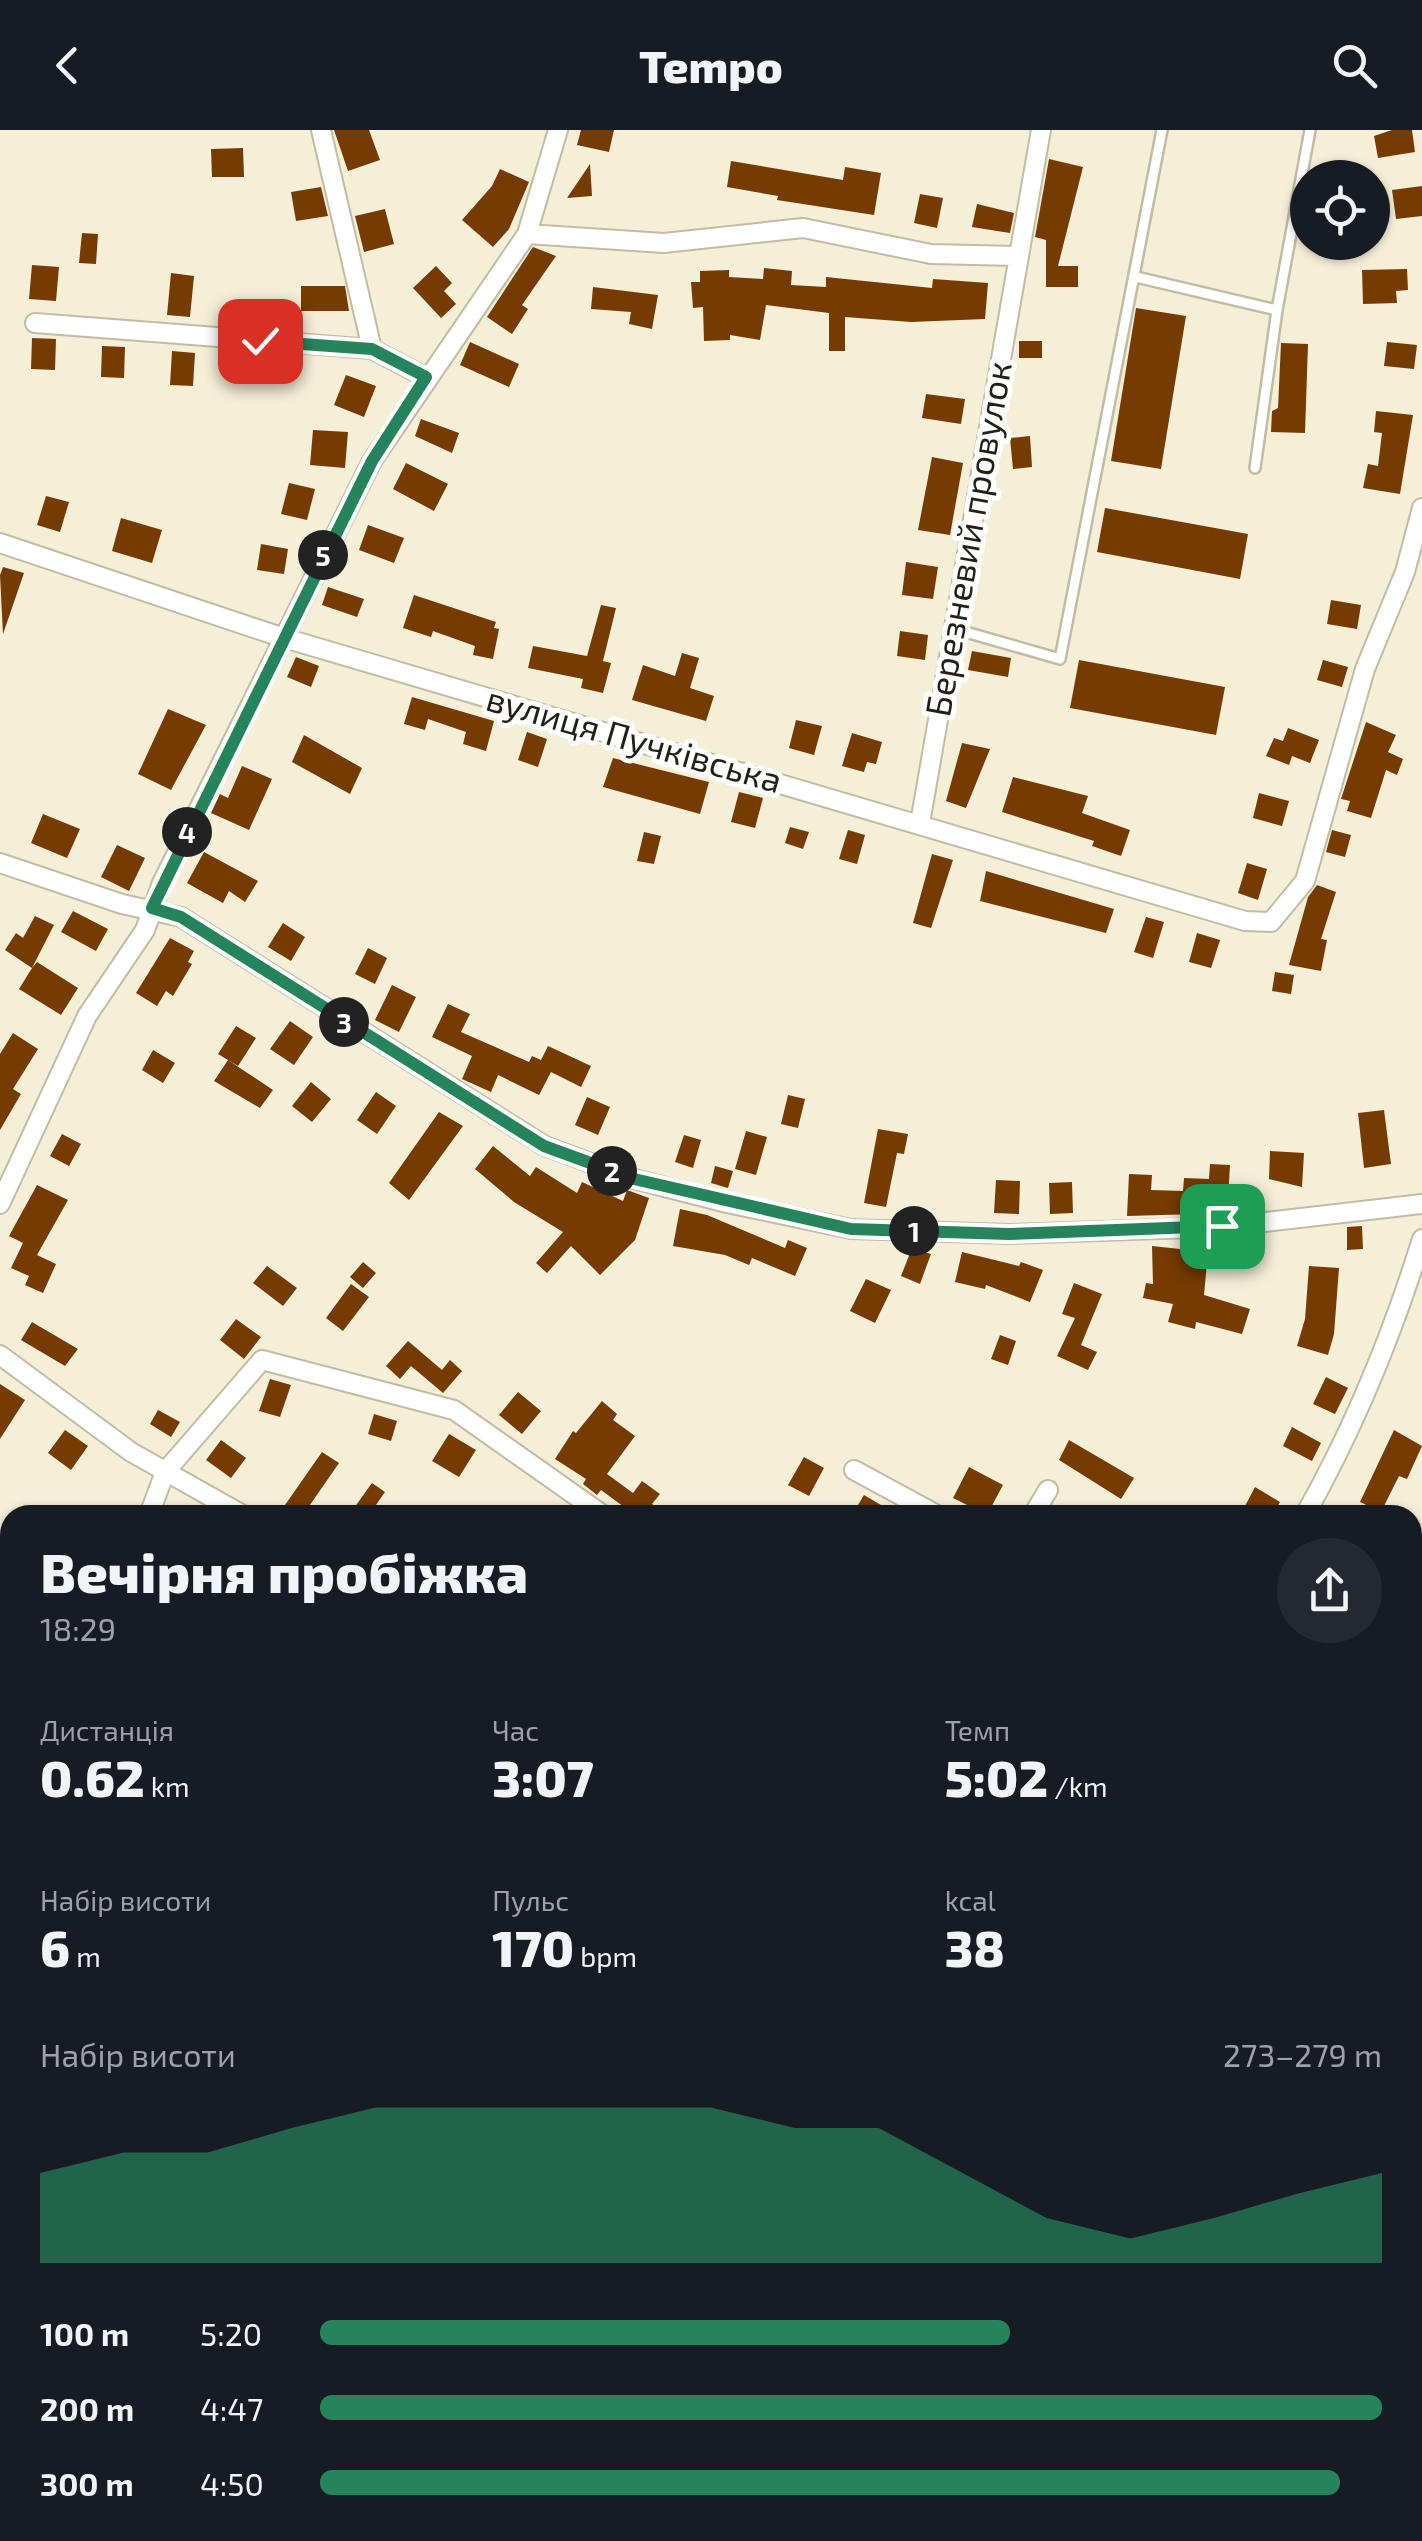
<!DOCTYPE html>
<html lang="uk">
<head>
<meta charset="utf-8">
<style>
	body { margin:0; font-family:"Exo 2",sans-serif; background:#242831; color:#f1f3f6; height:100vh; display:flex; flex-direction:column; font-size:38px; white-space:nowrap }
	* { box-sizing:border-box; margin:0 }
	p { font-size:32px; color:#9ea1a6 }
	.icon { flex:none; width:55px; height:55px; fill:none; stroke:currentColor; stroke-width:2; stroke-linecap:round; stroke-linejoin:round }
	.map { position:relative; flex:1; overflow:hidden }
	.side { position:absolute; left:0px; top:1375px; width:1422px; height:1038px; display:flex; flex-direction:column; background:#171b24; border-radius:30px 30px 0 0; box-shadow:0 2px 8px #0004 }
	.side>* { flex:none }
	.buttons { position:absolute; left:1290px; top:30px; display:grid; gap:20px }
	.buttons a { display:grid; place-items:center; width:100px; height:100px; border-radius:50%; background:#171b24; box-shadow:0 2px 8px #0004; font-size:50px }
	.pin { position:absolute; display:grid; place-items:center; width:85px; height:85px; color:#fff; margin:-42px; border-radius:20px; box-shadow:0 5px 15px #0006 }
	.km { position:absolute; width:50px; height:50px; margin:-25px; border-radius:50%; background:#222; color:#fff; font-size:28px; line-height:50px; text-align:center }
	.round { display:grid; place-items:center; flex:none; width:105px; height:105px; border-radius:52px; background:#242831 }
	.headline { display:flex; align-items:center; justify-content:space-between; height:170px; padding:0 40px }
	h1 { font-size:55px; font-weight:800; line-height:75px }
	.stats { display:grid; grid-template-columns:repeat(3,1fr); gap:15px; height:170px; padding:10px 40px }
	.stats div { display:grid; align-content:center }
	.stats b { font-size:50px; font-weight:800 }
	.stats small { font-size:28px; font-weight:400 }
	.stats p { font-size:28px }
	.chart { height:280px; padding:20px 40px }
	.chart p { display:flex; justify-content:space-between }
	.chart svg { width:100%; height:180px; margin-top:10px; fill:#26845c; opacity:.7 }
	ul { padding:0 40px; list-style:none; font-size:32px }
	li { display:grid; grid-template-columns:160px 120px 1fr; align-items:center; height:75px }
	li i { height:25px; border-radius:12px; background:#26845c }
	header { display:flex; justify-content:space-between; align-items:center; height:130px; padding:0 40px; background:#171b24; font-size:45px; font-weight:800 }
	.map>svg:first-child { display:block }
	.green { fill:#d2de78 }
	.building { fill:#763b00 }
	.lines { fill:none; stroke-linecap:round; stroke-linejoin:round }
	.service-casing { stroke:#c2bba5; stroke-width:14 }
	.minor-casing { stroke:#c2bba5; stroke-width:22 }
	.tertiary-casing { stroke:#c2bba5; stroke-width:28 }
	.service { stroke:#fff; stroke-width:9 }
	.minor { stroke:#fff; stroke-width:18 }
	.tertiary { stroke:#fff; stroke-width:22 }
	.route-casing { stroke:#fff; stroke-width:20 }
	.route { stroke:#26845c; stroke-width:12 }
	.labels { text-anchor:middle; stroke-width:10; stroke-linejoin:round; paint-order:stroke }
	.street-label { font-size:35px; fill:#221f17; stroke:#fff }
</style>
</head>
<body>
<header><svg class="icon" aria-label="back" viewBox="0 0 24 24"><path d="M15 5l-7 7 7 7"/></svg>Tempo<svg class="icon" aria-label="search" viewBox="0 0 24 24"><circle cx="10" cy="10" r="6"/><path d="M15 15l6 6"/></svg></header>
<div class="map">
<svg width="1422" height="2411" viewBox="0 0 1422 2411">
	<rect width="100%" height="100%" fill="#f6efd8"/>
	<path class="green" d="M 1422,1406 L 1422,1587 L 1413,1599 L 1412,1423 Z
		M 1413,2334 L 1422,2340 L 1422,2411 L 1298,2411 L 1305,2403 L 1412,2402 Z"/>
	<path class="building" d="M 334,0 L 369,0 L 380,30 L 348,41 Z
		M 581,0 L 614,0 L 609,22 L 577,15 Z
		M 1392,0 L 1412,0 L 1415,22 L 1378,28 L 1374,6 Z
		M 243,18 L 244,47 L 212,47 L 211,19 Z
		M 1049,29 L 1083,37 L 1058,136 L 1078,136 L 1078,157 L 1046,157 L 1046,110 L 1035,107 Z
		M 731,31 L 843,50 L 845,37 L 881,43 L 874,85 L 777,70 L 778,66 L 727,57 Z
		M 590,34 L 592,66 L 567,68 Z
		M 500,39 L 529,52 L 509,99 L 493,117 L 462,90 L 492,56 Z
		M 1422,56 L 1422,86 L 1396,89 L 1392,60 Z
		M 321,57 L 328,86 L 296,91 L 291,62 Z
		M 920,64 L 943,68 L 937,98 L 914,93 Z
		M 977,74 L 1014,83 L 1010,103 L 972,97 Z
		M 385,79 L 394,114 L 364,122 L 355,86 Z
		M 82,103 L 98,104 L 96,134 L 79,133 Z
		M 533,117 L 556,126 L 522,175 L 528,179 L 512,204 L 487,187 Z
		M 32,135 L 59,137 L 56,171 L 29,169 Z
		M 436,136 L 452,153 L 444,161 L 456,174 L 441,188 L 413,158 Z
		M 764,138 L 792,141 L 791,155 L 826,157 L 826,147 L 932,158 L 933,149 L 988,153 L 985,189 L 911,192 L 845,187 L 845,221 L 829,221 L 829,183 L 766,175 L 760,210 L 730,205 L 730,210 L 704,211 L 703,177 L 693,178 L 691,152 L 700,152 L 700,141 L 729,140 L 729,147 L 763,149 Z
		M 1407,139 L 1408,160 L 1396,161 L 1397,173 L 1363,174 L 1362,140 Z
		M 171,143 L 194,146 L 190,187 L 167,185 Z
		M 301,156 L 345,156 L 349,181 L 301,181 Z
		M 593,157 L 658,165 L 652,199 L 629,194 L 631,182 L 591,179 Z
		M 1136,178 L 1186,186 L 1161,339 L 1111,331 Z
		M 32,208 L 56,209 L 55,240 L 31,239 Z
		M 1019,211 L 1042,211 L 1042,228 L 1019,228 Z
		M 470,212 L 519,234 L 509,257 L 460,235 Z
		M 1387,212 L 1417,215 L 1414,239 L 1384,236 Z
		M 1281,213 L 1308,214 L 1305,303 L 1271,302 L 1272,281 L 1278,278 Z
		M 102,216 L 125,217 L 124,248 L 101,247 Z
		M 172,221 L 195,223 L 193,256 L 170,255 Z
		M 346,245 L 376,256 L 364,287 L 334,275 Z
		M 926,264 L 965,269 L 961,294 L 922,288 Z
		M 1376,281 L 1413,285 L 1400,364 L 1363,358 L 1368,334 L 1378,336 L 1382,303 L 1374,302 Z
		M 421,289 L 459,303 L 452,323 L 415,306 Z
		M 313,300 L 348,302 L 345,338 L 310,335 Z
		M 1030,306 L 1032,337 L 1013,339 L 1010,308 Z
		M 932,327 L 963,333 L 950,405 L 918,400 Z
		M 406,333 L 448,354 L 434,381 L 393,359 Z
		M 289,353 L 315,359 L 307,390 L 281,384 Z
		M 46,366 L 69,372 L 60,402 L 37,395 Z
		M 1105,378 L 1248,404 L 1240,449 L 1097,422 Z
		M 121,388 L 162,400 L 152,433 L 112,421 Z
		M 368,395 L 404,408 L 394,433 L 359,420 Z
		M 261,414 L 288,419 L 284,444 L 257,440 Z
		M 906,432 L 938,437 L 933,469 L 902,465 Z
		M 3,437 L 24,443 L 3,504 L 0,445 Z
		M 328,457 L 364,469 L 357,487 L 322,475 Z
		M 414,465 L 496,492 L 494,498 L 499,499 L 493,529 L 473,525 L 475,516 L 433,501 L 431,507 L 403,498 Z
		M 1331,470 L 1361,475 L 1357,499 L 1327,494 Z
		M 601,475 L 616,478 L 603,531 L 611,533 L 603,563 L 581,558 L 583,549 L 528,538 L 533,516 L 587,526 Z
		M 900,501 L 928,505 L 925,530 L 897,526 Z
		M 972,521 L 1011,528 L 1008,547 L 968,540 Z
		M 682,523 L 699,528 L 690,558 L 714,566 L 706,591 L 632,570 L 643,535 L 675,546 Z
		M 296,527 L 319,536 L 311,557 L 287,547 Z
		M 1079,530 L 1225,557 L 1216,605 L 1070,578 Z
		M 1323,530 L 1348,537 L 1342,557 L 1317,550 Z
		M 412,567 L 494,591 L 486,621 L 463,614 L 466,602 L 428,589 L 425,600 L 404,594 Z
		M 168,579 L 206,595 L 171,660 L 138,644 Z
		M 796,590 L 822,596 L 814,625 L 789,618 Z
		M 1366,592 L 1396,605 L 1388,622 L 1403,629 L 1397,645 L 1386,640 L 1371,688 L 1347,681 L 1350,671 L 1341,669 Z
		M 1288,598 L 1319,610 L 1310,633 L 1292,626 L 1289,635 L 1266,626 L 1274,608 L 1283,611 Z
		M 527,602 L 547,609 L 538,637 L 518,630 Z
		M 852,603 L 882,612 L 876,634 L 867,632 L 864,642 L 842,636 Z
		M 304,605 L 362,638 L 350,664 L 292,632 Z
		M 962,613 L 990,619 L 966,678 L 946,671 Z
		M 613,628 L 709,652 L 700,684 L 603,657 Z
		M 242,636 L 272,649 L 249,700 L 211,683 L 220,664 L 228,668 Z
		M 1013,647 L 1088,666 L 1082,683 L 1130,700 L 1121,726 L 1092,716 L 1094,711 L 1002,682 Z
		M 739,662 L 763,668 L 755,698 L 731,692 Z
		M 1259,663 L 1289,671 L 1282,696 L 1253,688 Z
		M 43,684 L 80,699 L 67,728 L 31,713 Z
		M 790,697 L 809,702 L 803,719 L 785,713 Z
		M 848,700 L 865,705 L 857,734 L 839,729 Z
		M 1332,700 L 1351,705 L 1345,727 L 1326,722 Z
		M 644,702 L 661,706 L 654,734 L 637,731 Z
		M 117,715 L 145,728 L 129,761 L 101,747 Z
		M 204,722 L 258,751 L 245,772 L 229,761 L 223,773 L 187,753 Z
		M 932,724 L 953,730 L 931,798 L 913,793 Z
		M 1247,733 L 1267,739 L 1258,770 L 1238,763 Z
		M 986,741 L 1114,779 L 1106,803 L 980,771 Z
		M 1317,755 L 1336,762 L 1321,809 L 1327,810 L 1321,841 L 1289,835 L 1308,767 Z
		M 73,781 L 108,799 L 96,821 L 61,802 Z
		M 35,786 L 54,795 L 32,838 L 37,832 L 78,858 L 61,885 L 19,859 L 32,838 L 5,820 L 16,803 L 23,808 Z
		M 1146,787 L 1164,792 L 1153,828 L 1134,822 Z
		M 283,793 L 305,807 L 291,831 L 268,817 Z
		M 1197,803 L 1220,810 L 1211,838 L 1189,832 Z
		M 170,808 L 194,821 L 188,832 L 192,834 L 173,866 L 166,861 L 157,876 L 136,863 Z
		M 368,818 L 387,828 L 375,854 L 355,844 Z
		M 1275,842 L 1294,845 L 1291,864 L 1272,861 Z
		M 392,855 L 416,867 L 399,902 L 375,890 Z
		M 448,874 L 470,884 L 461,902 L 529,932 L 532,926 L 541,930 L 548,916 L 591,936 L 581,957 L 551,942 L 539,965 L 498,945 L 491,962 L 462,949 L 472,926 L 432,907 Z
		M 290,891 L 313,907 L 294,935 L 270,919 Z
		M 236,896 L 256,908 L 238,936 L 218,924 Z
		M 13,903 L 38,919 L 13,959 L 21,964 L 0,1000 L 0,924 Z
		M 153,920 L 175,933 L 163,953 L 142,940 Z
		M 228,930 L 273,960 L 260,978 L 214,951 Z
		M 311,952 L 331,969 L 312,992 L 292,976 Z
		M 376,962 L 396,976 L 377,1004 L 357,990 Z
		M 788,965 L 805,969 L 798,998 L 781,994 Z
		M 587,967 L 610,977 L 598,1005 L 575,995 Z
		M 1384,980 L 1391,1034 L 1364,1038 L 1358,983 Z
		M 439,982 L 463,996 L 409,1070 L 389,1053 Z
		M 878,999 L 908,1004 L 904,1024 L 897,1023 L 886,1077 L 864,1073 Z
		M 746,1001 L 767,1007 L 756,1045 L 735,1039 Z
		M 62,1004 L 81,1014 L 69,1036 L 50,1026 Z
		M 684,1005 L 701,1010 L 693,1038 L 675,1032 Z
		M 493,1016 L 530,1046 L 536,1037 L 577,1063 L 582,1052 L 623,1071 L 627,1060 L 649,1068 L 635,1110 L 600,1145 L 571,1116 L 547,1143 L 536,1133 L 563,1102 L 514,1072 L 475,1039 Z
		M 1270,1021 L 1304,1023 L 1302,1057 L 1269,1049 Z
		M 1210,1034 L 1230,1035 L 1228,1069 L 1199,1068 L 1198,1084 L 1127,1086 L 1129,1044 L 1152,1045 L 1151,1060 L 1183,1061 L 1184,1048 L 1209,1049 Z
		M 715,1036 L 733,1041 L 728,1058 L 711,1053 Z
		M 996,1050 L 1020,1051 L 1019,1084 L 994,1083 Z
		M 1072,1052 L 1073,1083 L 1050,1084 L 1049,1053 Z
		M 37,1055 L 68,1070 L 37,1125 L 56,1134 L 43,1163 L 25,1155 L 29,1146 L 11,1138 L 23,1113 L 9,1106 Z
		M 680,1079 L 707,1085 L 785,1118 L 788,1110 L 807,1118 L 795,1146 L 752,1128 L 749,1135 L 725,1125 L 673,1116 Z
		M 1362,1096 L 1363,1119 L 1347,1120 L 1347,1097 Z
		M 1152,1116 L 1208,1122 L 1204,1165 L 1250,1179 L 1242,1204 L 1196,1192 L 1195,1199 L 1168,1192 L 1173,1174 L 1143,1168 L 1146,1153 L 1153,1154 Z
		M 912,1118 L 931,1124 L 920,1154 L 901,1146 Z
		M 962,1122 L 1019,1136 L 1021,1132 L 1043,1140 L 1030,1172 L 986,1155 L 985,1159 L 955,1152 Z
		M 363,1132 L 376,1143 L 363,1158 L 350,1147 Z
		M 267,1136 L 297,1158 L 283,1176 L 253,1153 Z
		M 1309,1136 L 1339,1138 L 1334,1204 L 1328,1225 L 1297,1216 L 1305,1189 Z
		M 866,1149 L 891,1160 L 875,1193 L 850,1181 Z
		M 1074,1153 L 1102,1164 L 1081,1215 L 1097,1222 L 1088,1240 L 1057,1226 L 1075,1188 L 1062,1184 Z
		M 351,1154 L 369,1167 L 343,1201 L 326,1188 Z
		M 236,1189 L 261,1207 L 244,1229 L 220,1210 Z
		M 32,1192 L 78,1219 L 65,1236 L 21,1210 Z
		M 1000,1205 L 1016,1211 L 1008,1235 L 991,1229 Z
		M 408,1211 L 442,1240 L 450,1230 L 462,1241 L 443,1263 L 411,1236 L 400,1249 L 386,1236 Z
		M 1326,1247 L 1348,1258 L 1335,1284 L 1313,1274 Z
		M 270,1249 L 291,1255 L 280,1287 L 259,1281 Z
		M 0,1254 L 25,1270 L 0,1309 Z
		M 518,1262 L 541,1281 L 522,1304 L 499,1285 Z
		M 602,1271 L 617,1284 L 613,1290 L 635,1306 L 607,1344 L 633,1363 L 642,1351 L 660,1364 L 652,1374 L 670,1385 L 635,1385 L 601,1360 L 597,1365 L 583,1354 L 586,1349 L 555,1329 L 573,1301 L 576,1303 Z
		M 158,1280 L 180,1292 L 171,1307 L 150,1294 Z
		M 374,1284 L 397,1291 L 391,1311 L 368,1304 Z
		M 1292,1297 L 1321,1313 L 1312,1331 L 1283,1316 Z
		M 65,1300 L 88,1316 L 71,1340 L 48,1323 Z
		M 1394,1300 L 1422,1316 L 1407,1349 L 1399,1346 L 1381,1382 L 1360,1372 Z
		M 449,1304 L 476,1320 L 459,1347 L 432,1331 Z
		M 221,1310 L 246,1328 L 231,1348 L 206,1330 Z
		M 1069,1310 L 1134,1348 L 1121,1369 L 1059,1330 Z
		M 322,1322 L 339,1333 L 303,1385 L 278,1385 Z
		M 804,1327 L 824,1338 L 809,1366 L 788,1355 Z
		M 969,1337 L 1003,1355 L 987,1385 L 953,1368 Z
		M 372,1353 L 385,1362 L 369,1385 L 363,1385 L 354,1378 Z
		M 1255,1357 L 1280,1372 L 1273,1385 L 1258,1385 L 1244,1378 Z
		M 864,1365 L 898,1385 L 852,1385 Z"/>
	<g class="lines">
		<g class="service-casing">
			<path id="service" d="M 1136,147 L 1277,180 L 1310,0
				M 1255,338 L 1277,180
				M 955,499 L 1060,529 L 1162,0"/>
		</g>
		<g class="minor-casing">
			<path id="minor" d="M 321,0 L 372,219
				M 527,104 L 664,113 L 803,98 L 931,124 L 1016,126
				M 35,193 L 372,219 L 425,247
				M 0,413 L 281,507 L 1245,791 L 1271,792 L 1305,751 L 1365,539 L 1405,442 L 1422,378
				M 920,693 L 1041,0
				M 0,733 L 122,774 L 181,787 L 545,1016 L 634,1049 L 727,1073 L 851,1099 L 1009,1104 L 1222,1097 L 1422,1074
				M 0,1074 L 87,886 L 145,800 L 162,753 L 372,331 L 527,104 L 558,0
				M 0,1225 L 131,1322 L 243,1385
				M 854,1340 L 937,1385
				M 149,1385 L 165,1342 L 262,1230 L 454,1280 L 603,1385
				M 1033,1385 L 1048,1360
				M 1305,1385 C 1355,1296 1392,1206 1422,1109
				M 1412,1777 L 1422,1766
				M 1412,1895 L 1422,1902
				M 0,1917 L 10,1911
				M 1412,2186 L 1422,2193
				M 846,2402 L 859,2411
				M 635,2411 L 650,2402
				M 881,2411 L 887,2402"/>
		</g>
		<g class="tertiary-casing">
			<path id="tertiary" d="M 0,1810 L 10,1821
				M 197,2411 L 198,2402"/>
		</g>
		<use href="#service" class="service"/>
		<use href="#minor" class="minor"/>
		<use href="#tertiary" class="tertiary"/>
	</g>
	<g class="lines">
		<g class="route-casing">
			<path id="route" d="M 260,211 L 372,219 L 426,247 L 372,331 L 152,778 L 181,787 L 544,1016 L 634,1049 L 851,1099 L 1009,1104 L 1222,1096"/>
		</g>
		<use href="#route" class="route"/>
	</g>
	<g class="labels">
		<g class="street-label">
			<text transform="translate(969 409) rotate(-80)" y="12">Березневий провулок</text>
			<text transform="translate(634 610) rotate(16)" y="12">вулиця Пучківська</text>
		</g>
	</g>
</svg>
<div class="buttons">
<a><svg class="icon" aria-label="locate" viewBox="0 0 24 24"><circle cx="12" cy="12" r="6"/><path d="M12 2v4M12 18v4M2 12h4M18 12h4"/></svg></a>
</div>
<div class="pin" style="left:1222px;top:1096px;background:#1e9e55"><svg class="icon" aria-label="arrive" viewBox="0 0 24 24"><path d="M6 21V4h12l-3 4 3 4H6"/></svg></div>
<div class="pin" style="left:260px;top:211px;background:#d93025"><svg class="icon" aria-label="check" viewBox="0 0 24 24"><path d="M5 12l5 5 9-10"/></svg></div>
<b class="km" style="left:914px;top:1101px">1</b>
<b class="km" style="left:612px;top:1041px">2</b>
<b class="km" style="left:344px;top:892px">3</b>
<b class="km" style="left:187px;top:702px">4</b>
<b class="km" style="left:323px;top:425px">5</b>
<section class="side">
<div class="headline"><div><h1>Вечірня пробіжка</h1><p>18:29</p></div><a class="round"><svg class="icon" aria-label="share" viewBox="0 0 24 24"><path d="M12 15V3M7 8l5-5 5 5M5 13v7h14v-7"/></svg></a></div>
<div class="stats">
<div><p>Дистанція</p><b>0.62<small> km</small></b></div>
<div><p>Час</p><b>3:07</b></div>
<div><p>Темп</p><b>5:02<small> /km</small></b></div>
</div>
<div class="stats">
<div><p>Набір висоти</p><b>6<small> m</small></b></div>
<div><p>Пульс</p><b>170<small> bpm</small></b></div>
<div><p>kcal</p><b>38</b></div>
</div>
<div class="chart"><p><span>Набір висоти</span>273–279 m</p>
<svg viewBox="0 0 160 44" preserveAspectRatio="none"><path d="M0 44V22L10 17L20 17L30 11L40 6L50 6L60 6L70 6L80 6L90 11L100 11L110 22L120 33L130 38L140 33L150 27L160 22V44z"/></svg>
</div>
<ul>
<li><b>100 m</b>5:20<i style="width:65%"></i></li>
<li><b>200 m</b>4:47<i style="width:100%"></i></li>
<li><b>300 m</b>4:50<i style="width:96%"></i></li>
</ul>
</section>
</div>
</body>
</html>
